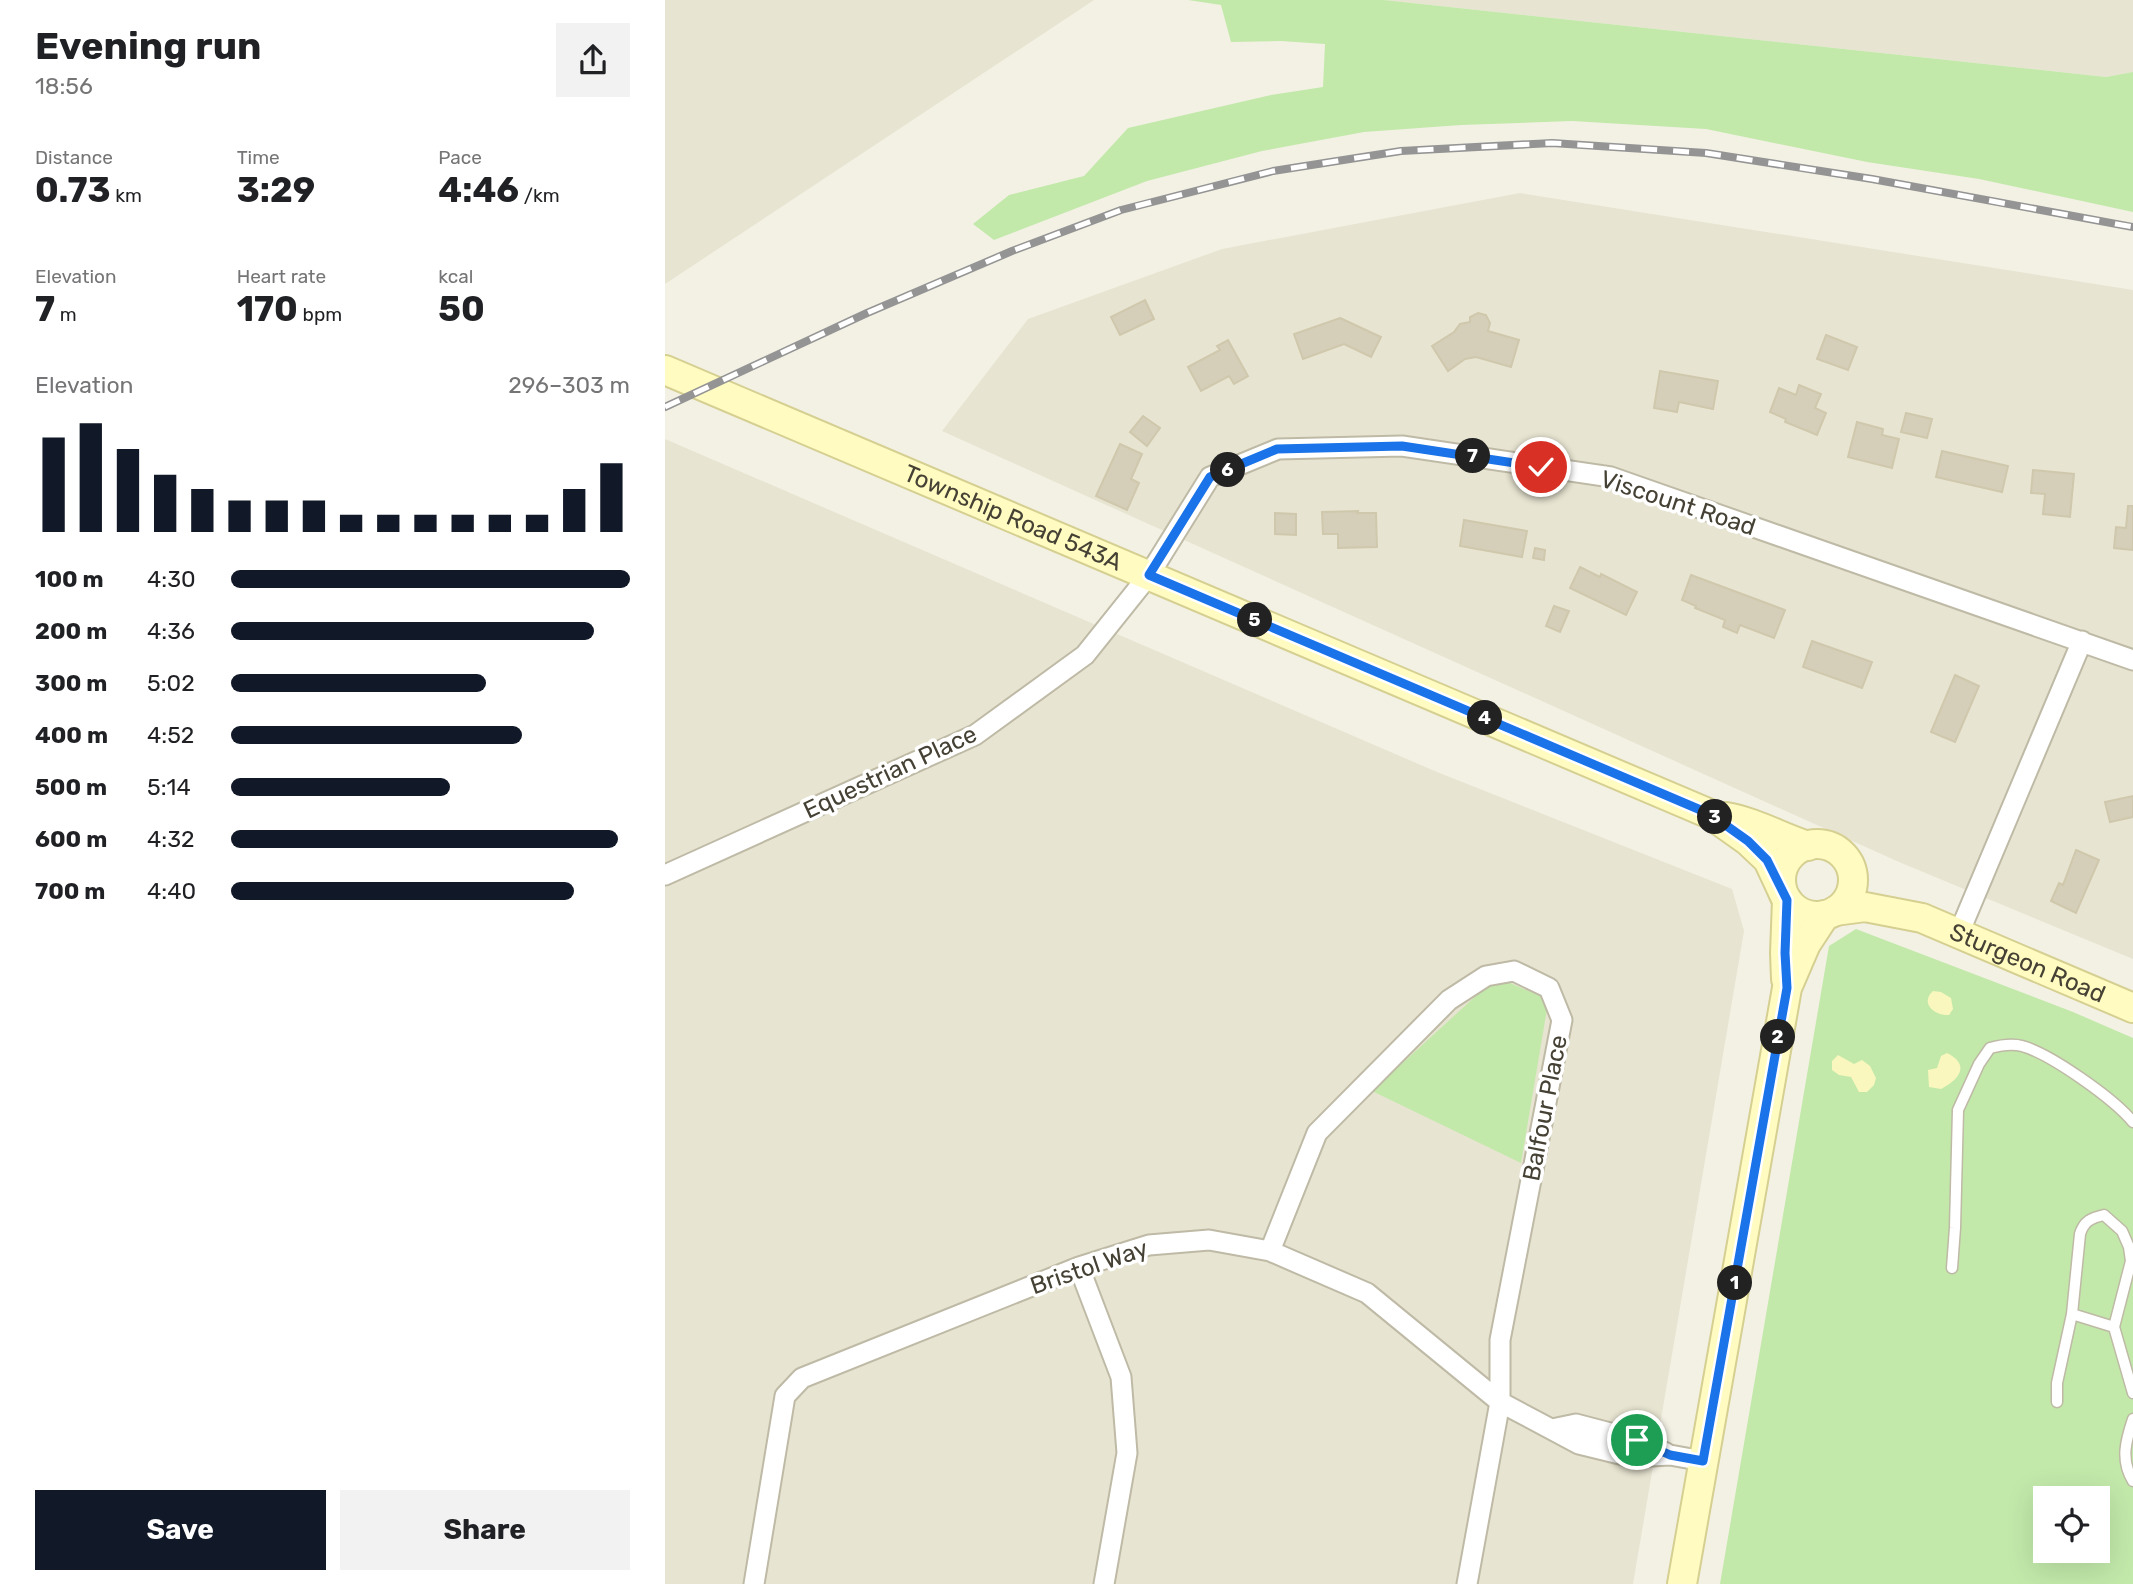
<!DOCTYPE html>
<html lang="en">
<head>
<meta charset="utf-8">
<style>
	body { margin:0; font-family:Rubik,sans-serif; background:#f2f2f2; color:#202124; height:100vh; display:flex; flex-direction:column; font-size:26px; white-space:nowrap }
	* { box-sizing:border-box; margin:0 }
	p { font-size:23px; color:#757577 }
	.icon { flex:none; width:38px; height:38px; fill:none; stroke:currentColor; stroke-width:2; stroke-linecap:round; stroke-linejoin:round }
	.map { position:relative; flex:1; overflow:hidden }
	.drawer { display:flex; flex-direction:column; background:#fff; width:665px }
	.drawer>* { flex:none }
	.controls { position:absolute; left:1368px; top:1486px; display:grid; gap:14px }
	.controls a { display:grid; place-items:center; width:77px; height:77px; border-radius:0px; background:#fff; box-shadow:0 7px 28px #0002; font-size:35px }
	.pin { position:absolute; display:grid; place-items:center; width:60px; height:60px; color:#fff; margin:-30px; border:4px solid #fff; border-radius:50%; box-shadow:0 2px 7px #0007 }
	.km { position:absolute; width:35px; height:35px; margin:-18px; border-radius:50%; background:#222; color:#fff; font-size:19px; line-height:35px; text-align:center }
	.round { display:grid; place-items:center; flex:none; width:74px; height:74px; border-radius:0px; background:#f2f2f2 }
	.summary { display:flex; align-items:center; justify-content:space-between; height:119px; padding:0 35px }
	h1 { font-size:38px; font-weight:700; line-height:52px }
	.figures { display:grid; grid-template-columns:repeat(3,1fr); gap:10px; height:119px; padding:7px 35px }
	.figures div { display:grid; align-content:center }
	.figures b { font-size:35px; font-weight:700 }
	.figures small { font-size:19px; font-weight:400 }
	.figures p { font-size:19px }
	.chart { height:196px; padding:14px 35px }
	.chart p { display:flex; justify-content:space-between }
	.chart svg { width:100%; height:126px; margin-top:7px; stroke:#111827; stroke-width:6 }
	.action { display:flex; gap:14px; margin-top:auto; padding:14px 35px }
	.action a { flex:1; height:80px; border-radius:0px; background:#111827; color:#fff; font-size:28px; font-weight:700; line-height:80px; text-align:center }
	.action a+a { background:#f2f2f2; color:#202124 }
	ul { padding:0 35px; list-style:none; font-size:23px }
	li { display:grid; grid-template-columns:112px 84px 1fr; align-items:center; height:52px }
	li i { height:18px; border-radius:9px; background:#111827 }
	main { display:flex; flex:1; min-height:0 }
	.map>svg:first-child { display:block }
	.residential { fill:#e7e4d1 }
	.green { fill:#c2e9aa; fill-rule:evenodd }
	.sand { fill:#f9f7bd }
	.building { fill:#d5ceb9; stroke:#d0c8ac; stroke-width:2 }
	.lines { fill:none; stroke-linecap:round; stroke-linejoin:round }
	.lane-casing { stroke:#bebaa6; stroke-width:13 }
	.street-casing { stroke:#bebaa6; stroke-width:23 }
	.secondary-casing { stroke:#d5cf91; stroke-width:32 }
	.lane { stroke:#fff; stroke-width:10 }
	.street { stroke:#fff; stroke-width:19 }
	.secondary { stroke:#fffbc1; stroke-width:28 }
	.rail-casing { stroke:#949494; stroke-width:8 }
	.rail { stroke:#fff; stroke-width:5; stroke-dasharray:16; stroke-linecap:butt }
	.route-casing { stroke:#fff; stroke-width:14 }
	.route { stroke:#1a73e8; stroke-width:9 }
	.labels { text-anchor:middle; stroke-width:7; stroke-linejoin:round; paint-order:stroke }
	.street-label { font-size:24px; fill:#454134; stroke:#fff }
</style>
</head>
<body>
<main>
<section class="drawer">
<div class="summary"><div><h1>Evening run</h1><p>18:56</p></div><a class="round"><svg class="icon" aria-label="share" viewBox="0 0 24 24"><path d="M12 15V3M7 8l5-5 5 5M5 13v7h14v-7"/></svg></a></div>
<div class="figures">
<div><p>Distance</p><b>0.73<small> km</small></b></div>
<div><p>Time</p><b>3:29</b></div>
<div><p>Pace</p><b>4:46<small> /km</small></b></div>
</div>
<div class="figures">
<div><p>Elevation</p><b>7<small> m</small></b></div>
<div><p>Heart rate</p><b>170<small> bpm</small></b></div>
<div><p>kcal</p><b>50</b></div>
</div>
<div class="chart"><p><span>Elevation</span>296–303 m</p>
<svg viewBox="0 0 160 44" preserveAspectRatio="none"><path d="M5 44V11M15 44V6M25 44V15M35 44V24M45 44V29M55 44V33M65 44V33M75 44V33M85 44V38M95 44V38M105 44V38M115 44V38M125 44V38M135 44V38M145 44V29M155 44V20"/></svg>
</div>
<ul>
<li><b>100 m</b>4:30<i style="width:100%"></i></li>
<li><b>200 m</b>4:36<i style="width:91%"></i></li>
<li><b>300 m</b>5:02<i style="width:64%"></i></li>
<li><b>400 m</b>4:52<i style="width:73%"></i></li>
<li><b>500 m</b>5:14<i style="width:55%"></i></li>
<li><b>600 m</b>4:32<i style="width:97%"></i></li>
<li><b>700 m</b>4:40<i style="width:86%"></i></li>
</ul>
<div class="action"><a>Save</a><a>Share</a></div>
</section>
<div class="map">
<svg width="1468" height="1584" viewBox="0 0 1468 1584">
	<rect width="100%" height="100%" fill="#f3f1e4"/>
	<path class="residential" d="M 0,0 L 429,0 L 0,284 Z
		M 719,0 L 1468,0 L 1468,72 L 1441,77 Z
		M 855,193 L 1468,290 L 1468,959 L 1234,862 L 277,431 L 363,319 L 557,249 Z
		M 0,439 L 772,772 L 1067,889 L 1079,931 L 968,1584 L 0,1584 Z"/>
	<path class="green" d="M 523,0 L 719,0 L 1441,77 L 1468,72 L 1468,212 L 1314,179 L 1202,162 L 1041,129 L 907,121 L 796,125 L 699,132 L 597,151 L 482,181 L 329,240 L 308,224 L 344,195 L 419,176 L 463,128 L 606,95 L 658,87 L 660,44 L 616,41 L 566,42 L 556,5 Z
		M 1191,929 L 1408,1012 L 1468,1038 L 1468,1584 L 1055,1584 L 1164,946 ZM 1381,1498 L 1433,1498 L 1433,1550 L 1381,1550 Z
		M 838,980 L 875,996 L 882,1009 L 856,1163 L 707,1091 L 825,983 Z"/>
	<path class="sand" d="M 1268,991 L 1276,992 L 1286,998 L 1288,1009 L 1284,1015 C 1271,1016 1254,1004 1268,991 Z
		M 1282,1053 C 1306,1065 1294,1080 1276,1089 L 1264,1087 L 1263,1070 L 1272,1068 L 1276,1056 Z
		M 1173,1055 L 1189,1064 L 1197,1060 L 1205,1066 L 1211,1078 L 1209,1085 L 1202,1092 L 1194,1092 L 1186,1077 L 1174,1075 L 1167,1070 L 1167,1061 Z"/>
	<path class="building" d="M 480,300 L 489,319 L 455,335 L 446,317 Z
		M 813,313 L 821,315 L 825,323 L 823,331 L 854,340 L 846,367 L 811,357 L 800,359 L 783,371 L 767,346 L 789,332 L 795,324 L 805,322 L 805,317 Z
		M 675,318 L 716,337 L 706,357 L 679,344 L 638,359 L 629,334 Z
		M 1161,335 L 1192,347 L 1183,370 L 1152,359 Z
		M 563,340 L 583,376 L 569,384 L 564,376 L 536,391 L 523,367 L 555,350 L 552,346 Z
		M 995,371 L 1053,381 L 1048,409 L 1014,402 L 1012,412 L 989,408 Z
		M 1134,385 L 1156,394 L 1150,408 L 1161,413 L 1152,435 L 1120,422 L 1121,419 L 1105,412 L 1114,388 L 1131,395 Z
		M 1241,413 L 1267,419 L 1262,438 L 1236,432 Z
		M 478,416 L 495,428 L 482,446 L 465,432 Z
		M 1192,422 L 1218,429 L 1217,435 L 1234,439 L 1227,468 L 1183,457 Z
		M 455,444 L 477,454 L 466,479 L 474,483 L 462,510 L 431,496 Z
		M 1277,451 L 1343,466 L 1337,492 L 1271,477 Z
		M 1368,470 L 1409,474 L 1405,517 L 1378,514 L 1380,494 L 1366,493 Z
		M 1463,506 L 1468,506 L 1468,550 L 1449,548 L 1451,527 L 1461,528 Z
		M 693,511 L 692,513 L 711,513 L 712,547 L 673,548 L 673,534 L 658,534 L 657,512 Z
		M 610,513 L 631,514 L 631,535 L 610,534 Z
		M 799,520 L 862,531 L 857,557 L 795,546 Z
		M 870,548 L 880,550 L 879,560 L 868,558 Z
		M 915,567 L 935,577 L 936,574 L 972,592 L 961,615 L 905,588 Z
		M 1026,575 L 1120,610 L 1109,638 L 1075,625 L 1072,633 L 1058,627 L 1060,620 L 1030,608 L 1031,606 L 1017,600 Z
		M 889,606 L 904,611 L 895,632 L 881,626 Z
		M 1147,641 L 1207,662 L 1197,688 L 1138,667 Z
		M 1290,675 L 1314,686 L 1290,742 L 1266,732 Z
		M 1468,796 L 1468,817 L 1445,822 L 1440,802 Z
		M 1411,850 L 1434,860 L 1411,913 L 1386,901 L 1394,883 L 1398,885 Z"/>
	<g class="lines">
		<g class="lane-casing">
			<path id="lane" d="M 1287,1268 L 1290,1228 L 1293,1110 L 1314,1064 L 1325,1048 C 1336,1045 1346,1043 1357,1046 C 1386,1054 1449,1099 1468,1122
				M 1407,1314 L 1449,1327
				M 1392,1402 L 1392,1383 L 1407,1314 L 1415,1234 C 1419,1221 1426,1218 1439,1215 L 1457,1231 L 1464,1247 L 1466,1261 L 1449,1327 L 1468,1393
				M 1468,1419 C 1461,1440 1455,1460 1468,1481"/>
		</g>
		<g class="street-casing">
			<path id="street" d="M 0,875 L 310,735 L 420,655 L 484,575 L 545,477 L 613,449 L 737,446 L 946,477 L 1468,660
				M 1294,933 L 1417,641
				M 605,1251 L 652,1133 L 784,1000 L 821,976 L 849,971 L 884,988 L 897,1020 L 835,1340 L 835,1402 L 802,1584
				M 414,1267 L 456,1377 L 462,1453 L 439,1584
				M 887,1429 L 911,1424 L 972,1440 L 1001,1453
				M 89,1584 L 120,1396 L 137,1378 L 414,1267 L 484,1245 L 544,1240 L 605,1251 L 702,1293 L 835,1402 L 914,1444 L 967,1457 L 1005,1455 L 1038,1461"/>
		</g>
		<g class="secondary-casing">
			<g id="secondary">
				<path id="s1" d="M 0,370 L 1045,814 L 1083,841 L 1103,860 L 1117,890"/>
				<path d="M 1061,817 C 1090,822 1115,837 1143,846"/>
				<circle cx="1152" cy="880" r="36"/>
				<path id="s2" d="M 1170,911 L 1200,907 L 1257,918 L 1468,1008"/>
				<path d="M 1121,979 L 1120,953 L 1122,900"/>
				<path d="M 1017,1584 L 1122,988 L 1141,944 L 1160,915"/>
			</g>
		</g>
		<use href="#lane" class="lane"/>
		<use href="#street" class="street"/>
		<use href="#secondary" class="secondary"/>
		<g class="rail-casing">
			<path id="rail" d="M 0,407 L 202,313 L 347,251 L 456,210 L 608,171 L 736,151 L 887,143 L 1041,153 L 1207,179 L 1468,227"/>
		</g>
		<use href="#rail" class="rail"/>
	</g>
	<g class="lines">
		<g class="route-casing">
			<path id="route" d="M 876,467 L 737,446 L 612,449 L 545,477 L 484,575 L 1045,814 L 1083,841 L 1102,860 L 1122,900 L 1120,953 L 1122,988 L 1038,1461 L 1005,1455 L 972,1440"/>
		</g>
		<use href="#route" class="route"/>
	</g>
	<g class="labels">
		<g class="street-label">
			<text transform="translate(1013 503) rotate(18)" y="8">Viscount Road</text>
			<text dy="8" stroke="none"><textPath href="#s1" startOffset="378">Township Road 543A</textPath></text>
			<text transform="translate(225 772) rotate(-25)" y="8">Equestrian Place</text>
			<text dy="8" stroke="none"><textPath href="#s2" startOffset="203">Sturgeon Road</textPath></text>
			<text transform="translate(880 1108) rotate(-79)" y="8">Balfour Place</text>
			<text transform="translate(424 1267) rotate(-19)" y="8">Bristol Way</text>
		</g>
	</g>
</svg>
<div class="controls">
<a><svg class="icon" aria-label="locate" viewBox="0 0 24 24"><circle cx="12" cy="12" r="6"/><path d="M12 2v4M12 18v4M2 12h4M18 12h4"/></svg></a>
</div>
<div class="pin" style="left:972px;top:1440px;background:#1e9e55"><svg class="icon" aria-label="arrive" viewBox="0 0 24 24"><path d="M6 21V4h12l-3 4 3 4H6"/></svg></div>
<div class="pin" style="left:876px;top:467px;background:#d93025"><svg class="icon" aria-label="check" viewBox="0 0 24 24"><path d="M5 12l5 5 9-10"/></svg></div>
<b class="km" style="left:1070px;top:1283px">1</b>
<b class="km" style="left:1113px;top:1037px">2</b>
<b class="km" style="left:1050px;top:817px">3</b>
<b class="km" style="left:820px;top:718px">4</b>
<b class="km" style="left:590px;top:620px">5</b>
<b class="km" style="left:563px;top:470px">6</b>
<b class="km" style="left:808px;top:456px">7</b>
</div>
</main>
</body>
</html>
